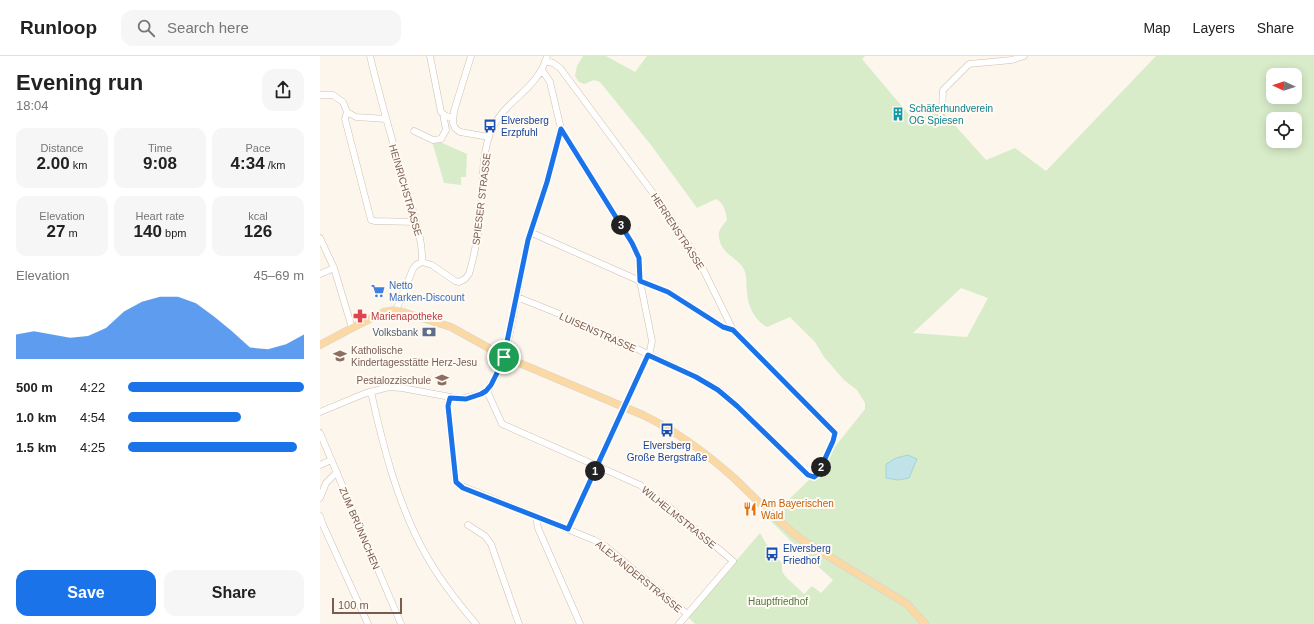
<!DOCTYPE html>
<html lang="en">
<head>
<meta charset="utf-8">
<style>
	body { margin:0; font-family:Helvetica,sans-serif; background:#f6f6f6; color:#222; height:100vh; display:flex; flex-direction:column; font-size:15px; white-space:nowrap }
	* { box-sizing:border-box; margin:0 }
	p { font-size:13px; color:#767676 }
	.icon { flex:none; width:22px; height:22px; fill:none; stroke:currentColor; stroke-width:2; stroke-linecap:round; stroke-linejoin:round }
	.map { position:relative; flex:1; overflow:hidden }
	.details { display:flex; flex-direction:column; background:#fff; width:320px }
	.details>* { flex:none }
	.needle { width:26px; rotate:274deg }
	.tools { position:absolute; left:946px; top:12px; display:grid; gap:8px }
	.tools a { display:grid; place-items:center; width:36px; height:36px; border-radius:8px; background:#fff; box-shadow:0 2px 10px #0003; font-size:20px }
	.scale { position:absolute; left:12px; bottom:10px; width:70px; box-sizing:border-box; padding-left:4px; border:2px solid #7a5c4d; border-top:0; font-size:11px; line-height:14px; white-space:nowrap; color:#7a5c4d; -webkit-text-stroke:3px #fffaf3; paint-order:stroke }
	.pin { position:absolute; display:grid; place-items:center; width:34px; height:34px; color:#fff; margin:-17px; border:2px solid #fff; border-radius:50%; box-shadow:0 1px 4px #0007 }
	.km { position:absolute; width:20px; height:20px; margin:-10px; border-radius:50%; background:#222; color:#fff; font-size:11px; line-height:20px; text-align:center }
	.round { display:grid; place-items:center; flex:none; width:42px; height:42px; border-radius:12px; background:#f6f6f6 }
	.summary { display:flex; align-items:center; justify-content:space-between; height:68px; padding:0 16px }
	h1 { font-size:22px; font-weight:600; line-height:30px }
	.stats { display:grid; grid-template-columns:repeat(3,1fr); gap:6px; height:68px; padding:4px 16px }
	.stats div { display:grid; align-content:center; border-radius:10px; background:#f6f6f6; text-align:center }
	.stats b { font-size:17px; font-weight:600 }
	.stats small { font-size:11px; font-weight:400 }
	.stats p { font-size:11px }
	.chart { height:112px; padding:8px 16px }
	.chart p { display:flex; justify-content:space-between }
	.chart svg { width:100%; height:72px; margin-top:4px; fill:#1a73e8; opacity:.7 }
	.action { display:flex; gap:8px; margin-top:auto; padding:8px 16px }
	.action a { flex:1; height:46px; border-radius:12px; background:#1a73e8; color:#fff; font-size:16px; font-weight:600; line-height:46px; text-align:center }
	.action a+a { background:#f6f6f6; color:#222 }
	ul { padding:0 16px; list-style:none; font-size:13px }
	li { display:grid; grid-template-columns:64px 48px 1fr; align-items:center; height:30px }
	li i { height:10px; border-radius:5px; background:#1a73e8 }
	header { display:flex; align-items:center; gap:24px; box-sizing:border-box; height:56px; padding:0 20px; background:#fff; border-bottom:1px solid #e0e0e0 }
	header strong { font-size:19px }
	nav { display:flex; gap:22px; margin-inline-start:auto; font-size:14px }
	.search { width:280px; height:36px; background:#f6f6f6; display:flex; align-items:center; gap:10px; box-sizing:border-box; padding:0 14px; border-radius:12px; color:#767676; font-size:15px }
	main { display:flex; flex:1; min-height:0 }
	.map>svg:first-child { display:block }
	.green { fill:#d8ecc9; fill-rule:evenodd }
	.water { fill:#bfe3e8; stroke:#a5d3da }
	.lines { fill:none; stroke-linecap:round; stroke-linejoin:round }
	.minor-casing { stroke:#d1beb0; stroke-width:7 }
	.major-casing { stroke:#dad1cd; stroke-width:8 }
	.minor { stroke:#fff; stroke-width:6 }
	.major { stroke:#fbd9a5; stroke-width:7 }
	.route-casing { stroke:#fff; stroke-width:8 }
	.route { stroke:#1a73e8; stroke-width:5 }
	.labels { text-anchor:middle; stroke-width:4; stroke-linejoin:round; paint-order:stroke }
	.culture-label { font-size:10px; fill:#0d838f; stroke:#fffaf3; text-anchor:start }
	.transit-label { font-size:10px; fill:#164399; stroke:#fffaf3; text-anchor:start }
	.street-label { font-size:10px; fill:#7a5c4d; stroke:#fffaf3 }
	.shop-label { font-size:10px; fill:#366cbe; stroke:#fffaf3; text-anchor:start }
	.health-label { font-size:10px; fill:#be3a42; stroke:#fffaf3; text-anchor:start }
	.service-label { font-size:10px; fill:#4e5e75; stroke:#fffaf3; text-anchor:end }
	.education-label { font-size:10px; fill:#785e54; stroke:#fffaf3; text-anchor:start }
	.food-label { font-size:10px; fill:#c56008; stroke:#fffaf3; text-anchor:start }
	.park-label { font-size:10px; fill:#537a41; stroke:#fffaf3 }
</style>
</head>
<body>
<header>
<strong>Runloop</strong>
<div class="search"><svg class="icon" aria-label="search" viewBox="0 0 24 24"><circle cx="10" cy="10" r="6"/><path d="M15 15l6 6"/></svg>Search here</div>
<nav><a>Map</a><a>Layers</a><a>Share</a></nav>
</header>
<main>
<section class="details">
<div class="summary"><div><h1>Evening run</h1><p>18:04</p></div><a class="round"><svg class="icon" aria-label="share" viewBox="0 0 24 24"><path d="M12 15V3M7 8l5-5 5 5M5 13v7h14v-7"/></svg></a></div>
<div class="stats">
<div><p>Distance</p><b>2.00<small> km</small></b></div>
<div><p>Time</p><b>9:08</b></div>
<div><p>Pace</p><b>4:34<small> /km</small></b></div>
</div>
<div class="stats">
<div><p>Elevation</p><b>27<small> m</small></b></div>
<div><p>Heart rate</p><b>140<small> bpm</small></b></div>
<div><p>kcal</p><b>126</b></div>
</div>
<div class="chart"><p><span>Elevation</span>45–69 m</p>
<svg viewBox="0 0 160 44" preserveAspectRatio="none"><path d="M0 44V29L10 27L20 29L30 31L40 30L50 25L60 15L70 9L80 6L90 6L100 10L110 18L120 27L130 37L140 38L150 35L160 29V44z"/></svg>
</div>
<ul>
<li><b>500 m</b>4:22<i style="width:100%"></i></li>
<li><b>1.0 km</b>4:54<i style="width:64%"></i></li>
<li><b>1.5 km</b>4:25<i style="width:96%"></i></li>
</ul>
<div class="action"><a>Save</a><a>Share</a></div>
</section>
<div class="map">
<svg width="994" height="568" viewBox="0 0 994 568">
	<rect width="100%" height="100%" fill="#fdf6ec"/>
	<path class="green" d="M 263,0 L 286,0 L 315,16 L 327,0 L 545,0 L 542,3 L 596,67 L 614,55 L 622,55 L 666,104 L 695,92 L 726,115 L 836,0 L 994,0 L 994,568 L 375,568 L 368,561 L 440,477 L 452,498 L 462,507 L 462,515 L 465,520 L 484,538 L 492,530 L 501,537 L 513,524 L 480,494 L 450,464 L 462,450 L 487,426 L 545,353 L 545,347 L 537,334 L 524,324 L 504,301 L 495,286 L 470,261 L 447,271 C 435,265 427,249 427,235 C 426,229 427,222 425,216 C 421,203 405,201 400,186 C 397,175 400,173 407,164 C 406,156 404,147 396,143 L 377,152 L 331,89 L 280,26 L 274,24 L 264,28 L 259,26 L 255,20 L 257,10 ZM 953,19 L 975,19 L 975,41 L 953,41 ZM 953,63 L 975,63 L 975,85 L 953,85 ZM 641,232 L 668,242 L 647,281 L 593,277 Z
		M 112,85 L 120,86 L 147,98 L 146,121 L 141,121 L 141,129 L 124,127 Z"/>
	<path class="water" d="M 588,399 L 597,403 L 589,422 L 578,424 L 566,422 L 566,408 L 576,402 Z"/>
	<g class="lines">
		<g class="minor-casing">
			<path id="minor" d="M 50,0 C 60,42 72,84 84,125 C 91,151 103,179 102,206
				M 110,0 L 121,56 L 126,60 L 133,62
				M 151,0 L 134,55 L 133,67 L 135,72 L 140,76 L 169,81
				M 222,14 L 230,26 L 241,73 L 312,187 L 319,202 L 320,225 L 332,285 L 330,295 L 248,473
				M 0,39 L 13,39 L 23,46 L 27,56 L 36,61 L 66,63
				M 622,55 L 623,34 L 649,8 L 692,4 L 704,0
				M 27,56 L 25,63 L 51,164 L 55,165 L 96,166
				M 94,75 L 113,84 L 121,83 L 126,74 L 123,58
				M 212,177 L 320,225 L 348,236 L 403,271 L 413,274
				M 0,182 L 14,212 L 32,272
				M 0,218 L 14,212
				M 197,241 L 242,259 L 311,290 L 376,321 L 399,334 L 417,350 L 488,419 L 494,421 L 498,418 L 513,385 L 515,377 L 413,274 L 380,207 L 347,156 L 240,12 L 233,7 L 225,5
				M 76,254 L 93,213 L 96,209 L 102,206 L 112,209 L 135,225 L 139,226 L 145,223 L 149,218 C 155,197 159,176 161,154 C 163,129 161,100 171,75 C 184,44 218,34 227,0
				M 167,335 L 182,368 L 320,429 L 349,451 L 413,505 L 359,568
				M 51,336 C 63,390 78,450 106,499 C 120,524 138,547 156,568
				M 129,342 L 128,350 L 135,422 L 136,426 L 139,429 L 274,484 L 285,490 L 367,558
				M 0,356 L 46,337 L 69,331 L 82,332 L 141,343 L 161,338 L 169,333 L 185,301 L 208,184 L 227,126 L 241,73
				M 0,377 L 81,568
				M 0,409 L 11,404
				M 0,442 L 6,427 L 17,416
				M 0,460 L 3,469 L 48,568
				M 216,461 L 218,472 L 260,568
				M 148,469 L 165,480 L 171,488 L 199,568"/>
		</g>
		<g class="major-casing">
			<path id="major" d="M 0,289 L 32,272 L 64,256 L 76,254 L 131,271 L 185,301 L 323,359 C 356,375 386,397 414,422 C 436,443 457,465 482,484 L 587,548 L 605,568"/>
		</g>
		<use href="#minor" class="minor"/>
		<use href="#major" class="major"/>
	</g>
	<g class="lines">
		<g class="route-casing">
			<path id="route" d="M 241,73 L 312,187 L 319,202 L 320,225 L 348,236 L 403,271 L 413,274 L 515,377 L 513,385 L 498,418 L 494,421 L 488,419 L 417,350 L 398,334 L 376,321 L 328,299 L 248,473 L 143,432 L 136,426 L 128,350 L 130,342 L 146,343 L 161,338 L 166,335 L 171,329 L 183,305 L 208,184 L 227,126 Z"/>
		</g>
		<use href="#route" class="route"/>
	</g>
	<defs>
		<g id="building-bare" transform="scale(1.08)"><path d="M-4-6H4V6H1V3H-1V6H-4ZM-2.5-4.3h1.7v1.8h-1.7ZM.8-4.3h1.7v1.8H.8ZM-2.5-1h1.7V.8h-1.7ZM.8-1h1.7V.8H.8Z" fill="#0f9aa8" stroke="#fffaf3" stroke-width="2.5" paint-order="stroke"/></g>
		<g id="bus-bare" transform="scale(1.08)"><path d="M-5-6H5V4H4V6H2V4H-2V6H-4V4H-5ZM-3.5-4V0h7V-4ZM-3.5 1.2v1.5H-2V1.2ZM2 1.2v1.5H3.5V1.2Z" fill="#1a4fb4" stroke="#fffaf3" stroke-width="2.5" paint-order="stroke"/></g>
		<g id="supermarket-bare" transform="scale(1.08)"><path d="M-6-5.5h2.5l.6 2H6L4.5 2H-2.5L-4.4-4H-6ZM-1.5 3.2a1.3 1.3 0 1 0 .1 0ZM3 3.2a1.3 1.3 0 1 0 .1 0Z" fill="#3f7fe0" stroke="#fffaf3" stroke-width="2.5" paint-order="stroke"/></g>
		<g id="pharmacy-bare" transform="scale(1.08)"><path d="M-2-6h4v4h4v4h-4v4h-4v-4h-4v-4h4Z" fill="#e0444e" stroke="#fffaf3" stroke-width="2.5" paint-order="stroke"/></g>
		<g id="bank-bare" transform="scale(1.08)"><path d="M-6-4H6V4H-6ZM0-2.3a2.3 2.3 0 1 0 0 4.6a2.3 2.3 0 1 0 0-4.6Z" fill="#5c6f8a" stroke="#fffaf3" stroke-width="2.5" paint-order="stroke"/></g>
		<g id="school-bare" transform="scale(1.08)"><path d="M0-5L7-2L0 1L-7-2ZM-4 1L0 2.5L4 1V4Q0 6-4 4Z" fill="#8d6e63" stroke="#fffaf3" stroke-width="2.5" paint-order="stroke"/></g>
		<g id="restaurant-bare" transform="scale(1.08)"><path d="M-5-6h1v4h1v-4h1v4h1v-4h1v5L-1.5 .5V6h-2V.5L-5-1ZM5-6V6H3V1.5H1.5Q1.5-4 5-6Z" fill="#e8710a" stroke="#fffaf3" stroke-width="2.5" paint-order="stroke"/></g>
	</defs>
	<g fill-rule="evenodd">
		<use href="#building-bare" x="578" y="58"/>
		<use href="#bus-bare" x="170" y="70"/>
		<use href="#supermarket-bare" x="58" y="235"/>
		<use href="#pharmacy-bare" x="40" y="260"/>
		<use href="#bank-bare" x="109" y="276"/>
		<use href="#school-bare" x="20" y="300"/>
		<use href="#school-bare" x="122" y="324"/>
		<use href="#bus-bare" x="347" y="374"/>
		<use href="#restaurant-bare" x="430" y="453"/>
		<use href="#bus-bare" x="452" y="498"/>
	</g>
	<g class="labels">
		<g class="culture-label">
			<text x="589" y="56">Schäferhundverein<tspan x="589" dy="12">OG Spiesen</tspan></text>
		</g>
		<g class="transit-label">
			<text x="181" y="68">Elversberg<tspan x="181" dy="12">Erzpfuhl</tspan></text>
			<text x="347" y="393" text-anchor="middle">Elversberg<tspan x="347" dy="12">Große Bergstraße</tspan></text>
			<text x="463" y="496">Elversberg<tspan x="463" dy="12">Friedhof</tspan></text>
		</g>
		<g class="street-label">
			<text transform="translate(86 134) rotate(74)" y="4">HEINRICHSTRASSE</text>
			<text transform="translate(161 143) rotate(-83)" y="4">SPIESER STRASSE</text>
			<text transform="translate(358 175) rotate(57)" y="4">HERRENSTRASSE</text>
			<text transform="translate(278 276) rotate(24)" y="4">LUISENSTRASSE</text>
			<text transform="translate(359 461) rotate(39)" y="4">WILHELMSTRASSE</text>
			<text transform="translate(40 472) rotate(67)" y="4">ZUM BRÜNNCHEN</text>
			<text transform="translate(319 520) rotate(39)" y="4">ALEXANDERSTRASSE</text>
		</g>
		<g class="shop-label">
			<text x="69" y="233">Netto<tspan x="69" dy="12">Marken-Discount</tspan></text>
		</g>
		<g class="health-label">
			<text x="51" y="264">Marienapotheke</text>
		</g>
		<g class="service-label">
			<text x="98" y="280">Volksbank</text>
		</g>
		<g class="education-label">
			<text x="31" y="298">Katholische<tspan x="31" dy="12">Kindertagesstätte Herz-Jesu</tspan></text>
			<text x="111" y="328" text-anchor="end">Pestalozzischule</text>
		</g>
		<g class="food-label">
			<text x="441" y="451">Am Bayerischen<tspan x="441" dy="12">Wald</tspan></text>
		</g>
		<g class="park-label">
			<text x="458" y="549">Hauptfriedhof</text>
		</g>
	</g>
</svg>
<div class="tools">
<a><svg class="needle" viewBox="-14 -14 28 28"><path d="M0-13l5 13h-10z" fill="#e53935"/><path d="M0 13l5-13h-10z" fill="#767676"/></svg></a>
<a><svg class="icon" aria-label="locate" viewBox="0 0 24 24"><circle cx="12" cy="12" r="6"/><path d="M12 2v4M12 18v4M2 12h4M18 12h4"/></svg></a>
</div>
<div class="scale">100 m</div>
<div class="pin" style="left:184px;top:301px;background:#1e9e55"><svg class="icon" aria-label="arrive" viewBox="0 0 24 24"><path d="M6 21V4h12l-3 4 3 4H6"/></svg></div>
<b class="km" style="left:275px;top:415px">1</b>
<b class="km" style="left:501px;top:411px">2</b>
<b class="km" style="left:301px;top:169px">3</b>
</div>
</main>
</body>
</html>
